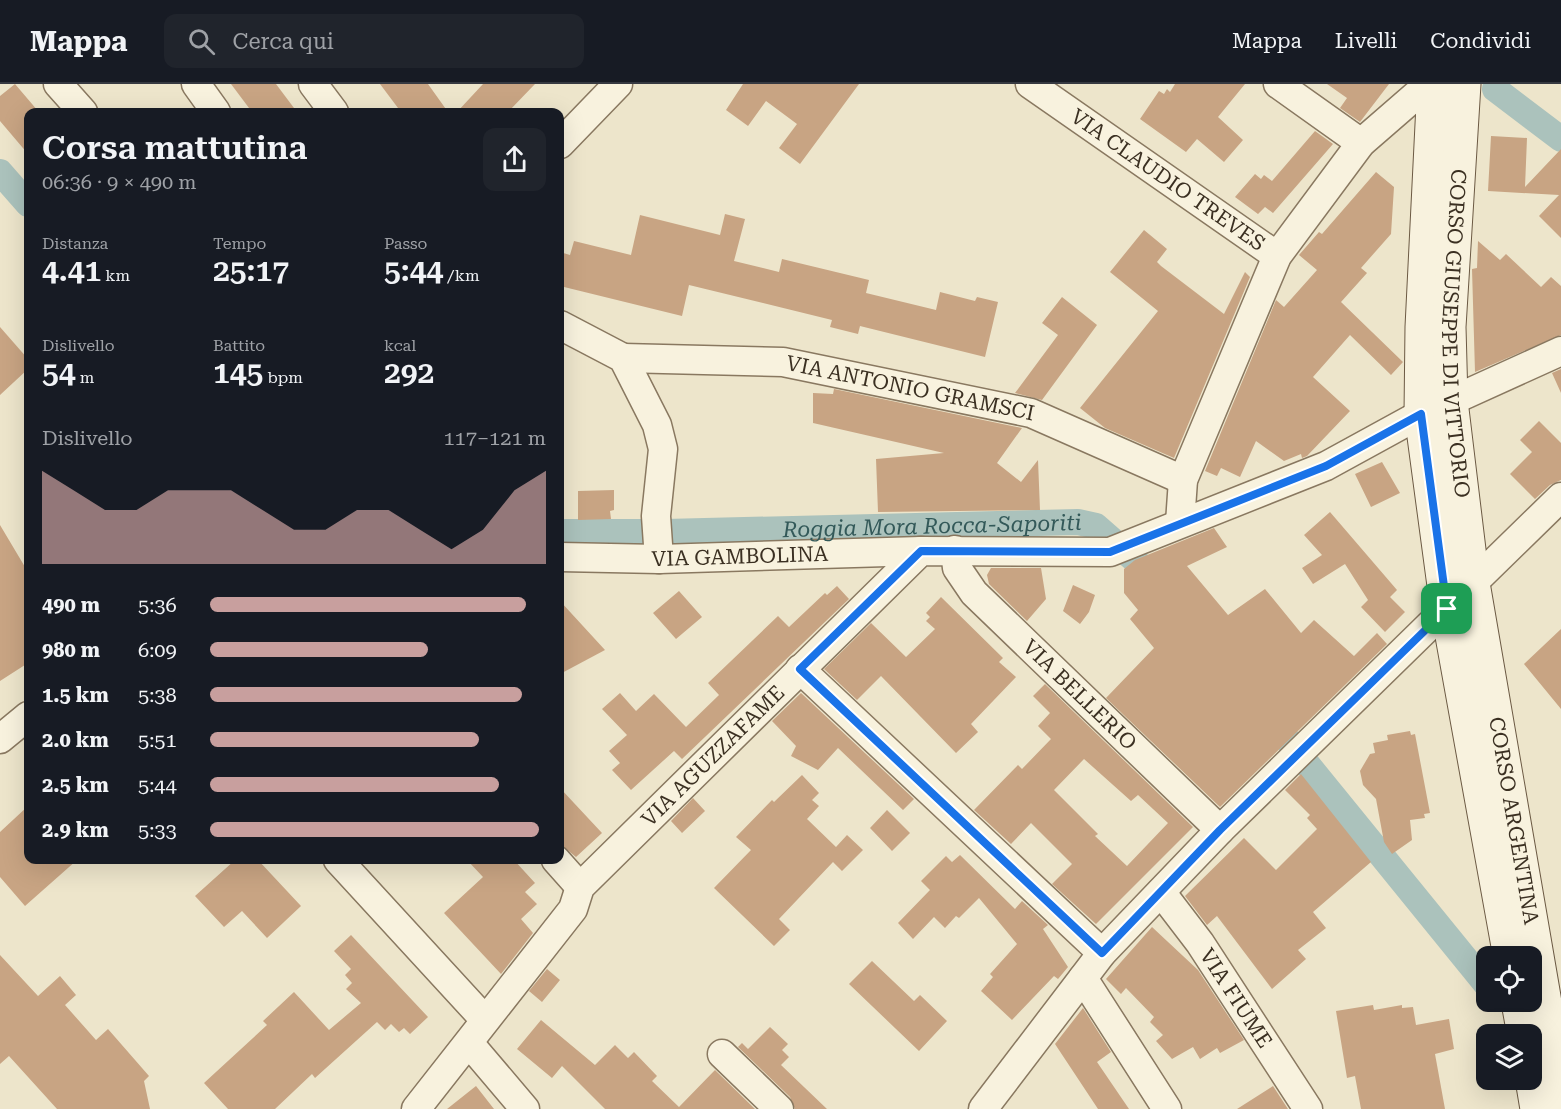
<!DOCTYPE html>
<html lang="it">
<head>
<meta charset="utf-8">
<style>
	body { margin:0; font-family:"Roboto Serif",serif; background:#20242c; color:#f1f3f6; height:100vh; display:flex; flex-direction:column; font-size:22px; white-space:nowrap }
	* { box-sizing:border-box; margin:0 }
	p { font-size:20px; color:#9ea1a6 }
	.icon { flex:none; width:33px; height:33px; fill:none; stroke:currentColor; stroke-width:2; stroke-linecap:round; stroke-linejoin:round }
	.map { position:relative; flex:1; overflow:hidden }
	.panel { position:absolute; left:24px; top:24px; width:540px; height:756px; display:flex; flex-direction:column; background:#171b24; border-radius:12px; box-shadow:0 6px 24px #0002 }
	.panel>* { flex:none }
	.controls { position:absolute; left:1476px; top:862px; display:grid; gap:12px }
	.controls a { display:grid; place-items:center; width:66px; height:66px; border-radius:12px; background:#171b24; box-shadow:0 6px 24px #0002; font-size:30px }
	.pin { position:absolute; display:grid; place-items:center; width:51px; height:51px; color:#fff; margin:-26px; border-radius:12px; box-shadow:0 3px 9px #0006 }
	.round { display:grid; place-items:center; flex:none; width:63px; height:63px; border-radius:12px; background:#20242c }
	.overview { display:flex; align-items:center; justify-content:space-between; height:102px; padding:0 18px }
	h1 { font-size:33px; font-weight:600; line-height:45px }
	.figures { display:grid; grid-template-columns:repeat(3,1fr); gap:9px; height:102px; padding:6px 18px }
	.figures div { display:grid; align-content:center }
	.figures b { font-size:30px; font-weight:600 }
	.figures small { font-size:16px; font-weight:400 }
	.figures p { font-size:16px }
	.chart { height:168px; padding:12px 18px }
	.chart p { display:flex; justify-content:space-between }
	.chart svg { width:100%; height:108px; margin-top:6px; fill:#c89f9e; opacity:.7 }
	ul { padding:0 18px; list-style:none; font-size:20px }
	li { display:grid; grid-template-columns:96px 72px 1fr; align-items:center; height:45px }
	li i { height:15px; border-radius:8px; background:#c89f9e }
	header { display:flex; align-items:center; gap:36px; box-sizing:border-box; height:84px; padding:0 30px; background:#171b24; border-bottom:2px solid #363941 }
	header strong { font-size:28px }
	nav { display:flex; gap:33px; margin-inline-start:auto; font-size:21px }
	.search { width:420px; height:54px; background:#20242c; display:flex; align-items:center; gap:15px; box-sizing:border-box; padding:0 21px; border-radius:12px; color:#9ea1a6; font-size:22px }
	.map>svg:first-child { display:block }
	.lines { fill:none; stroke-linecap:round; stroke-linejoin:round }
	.canal { stroke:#abc2bc; stroke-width:26 }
	.building { fill:#c8a483; fill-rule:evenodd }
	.minor-casing { stroke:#897860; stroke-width:31 }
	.secondary-casing { stroke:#6b5943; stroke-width:35 }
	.minor { stroke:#f8f2de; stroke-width:28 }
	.secondary { stroke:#f8f2de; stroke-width:33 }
	.route-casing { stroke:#fff; stroke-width:12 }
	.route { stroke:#1a73e8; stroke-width:8 }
	.labels { text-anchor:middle; stroke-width:4.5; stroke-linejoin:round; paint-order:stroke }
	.street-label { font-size:21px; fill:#3b3022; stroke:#f4efda }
	.water-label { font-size:22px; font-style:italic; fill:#335959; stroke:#f4efda }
</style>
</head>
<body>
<header>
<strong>Mappa</strong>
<div class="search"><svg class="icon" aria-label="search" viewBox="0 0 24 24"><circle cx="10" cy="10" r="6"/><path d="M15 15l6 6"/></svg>Cerca qui</div>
<nav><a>Mappa</a><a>Livelli</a><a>Condividi</a></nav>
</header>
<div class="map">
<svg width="1561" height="1025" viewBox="0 0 1561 1025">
	<rect width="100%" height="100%" fill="#ede5cb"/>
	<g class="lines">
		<g class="canal">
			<path d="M 1495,5 L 1561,55"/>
			<path d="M 0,88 L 28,120"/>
			<path id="s1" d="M 560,448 L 665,448 L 1078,438 L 1096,442 L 1136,477 L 1158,502"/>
			<path d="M 1286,654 L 1486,900"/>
		</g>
	</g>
	<path class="building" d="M 15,0 L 38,27 L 28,28 L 28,70 L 0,37 L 0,12 Z
		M 231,0 L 276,0 L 297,28 L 252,28 Z
		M 380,0 L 428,0 L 448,28 L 401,28 Z
		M 483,0 L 535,0 L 508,28 L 457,28 Z
		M 743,0 L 859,0 L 800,80 L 779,64 L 797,40 L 766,17 L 748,42 L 726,26 Z
		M 1175,0 L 1245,0 L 1218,33 L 1243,56 L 1224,78 L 1197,55 L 1186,68 L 1140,35 L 1159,7 L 1164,10 L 1167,5 L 1170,8 Z
		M 1327,0 L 1389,0 L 1360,38 L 1340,24 L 1347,14 Z
		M 1315,47 L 1333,60 L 1273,129 L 1265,123 L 1258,130 L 1235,113 L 1255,90 L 1261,95 L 1264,91 L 1272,97 Z
		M 1491,52 L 1527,54 L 1525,103 L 1561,65 L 1561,154 L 1539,132 L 1559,111 L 1488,107 Z
		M 1376,88 L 1394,103 L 1391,150 L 1361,184 L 1367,189 L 1341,218 L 1403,278 L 1391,291 L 1350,251 L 1313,293 L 1350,327 L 1307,372 L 1302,374 L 1301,370 L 1284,377 L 1256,357 L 1240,393 L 1221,384 L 1217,392 L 1205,387 L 1276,216 L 1284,223 L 1317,186 L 1299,171 L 1319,148 L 1322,150 Z
		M 725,130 L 745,135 L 734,177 L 779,188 L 782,175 L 869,196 L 866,209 L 936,226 L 940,208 L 975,217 L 977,213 L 998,218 L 985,273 L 860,242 L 858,250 L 830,243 L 832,236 L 689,201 L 682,232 L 560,202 L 560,168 L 570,171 L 574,157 L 631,171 L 640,131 L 720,151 Z
		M 1144,146 L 1167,165 L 1157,178 L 1161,182 L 1224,230 L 1245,188 L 1250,193 L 1174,374 L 1105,344 L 1080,324 L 1158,227 L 1110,188 Z
		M 1478,157 L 1500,176 L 1506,170 L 1541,203 L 1551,193 L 1561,202 L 1561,251 L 1475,288 L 1472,185 L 1477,184 Z
		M 1062,213 L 1097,241 L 1042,316 L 1015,309 L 1058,251 L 1042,239 Z
		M 0,243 L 28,275 L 28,285 L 0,311 Z
		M 1561,285 L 1561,309 L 1552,289 Z
		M 834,305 L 1022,344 L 997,379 L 1021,398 L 1038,376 L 1040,426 L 878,428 L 876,375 L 944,369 L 813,339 L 813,309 L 833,310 Z
		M 1539,337 L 1561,359 L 1561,396 L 1550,401 L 1535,415 L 1510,390 L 1532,368 L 1520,356 Z
		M 1382,378 L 1400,409 L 1371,423 L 1355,390 Z
		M 614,406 L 614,426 L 610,427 L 611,435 L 578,436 L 578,407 Z
		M 1330,428 L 1397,506 L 1390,513 L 1405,528 L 1385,548 L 1361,523 L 1368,516 L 1345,480 L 1313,500 L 1302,484 L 1322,471 L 1304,451 Z
		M 0,441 L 28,488 L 28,579 L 0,597 Z
		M 1214,444 L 1227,463 L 1187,482 L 1228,531 L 1265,505 L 1301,549 L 1314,536 L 1354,572 L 1377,549 L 1387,560 L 1220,723 L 1106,614 L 1154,564 L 1130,535 L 1138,526 L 1124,509 L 1124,485 L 1135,476 Z
		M 991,484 L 1041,484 L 1046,515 L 1027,537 L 989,500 L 987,491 Z
		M 1073,501 L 1095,511 L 1089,528 L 1080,540 L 1063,527 Z
		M 837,502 L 849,515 L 682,675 L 674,667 L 631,706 L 612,686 L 620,679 L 609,667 L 627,651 L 602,625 L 620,609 L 636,627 L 654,610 L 686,643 L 719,611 L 708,599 L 778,532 L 789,543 L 825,509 L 827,511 Z
		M 679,507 L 702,533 L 676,555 L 653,529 Z
		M 941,513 L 1003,574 L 999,578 L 1016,593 L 971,640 L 978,648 L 956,669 L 881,592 L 857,616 L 824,585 L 871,539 L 906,573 L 935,545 L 926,537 L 930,533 L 926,529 Z
		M 560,517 L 605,566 L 560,590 Z
		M 1561,545 L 1561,625 L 1524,580 Z
		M 1045,600 L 1193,743 L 1096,840 L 1052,800 L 1072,780 L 1031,739 L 1011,760 L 974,726 L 1018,681 L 1022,685 L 1051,655 L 1038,642 L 1050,629 L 1033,612 ZM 1084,675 L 1131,717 L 1138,711 L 1168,739 L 1127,782 L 1095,752 L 1098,750 L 1054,706 Z
		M 801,609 L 914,715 L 903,726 L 838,664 L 818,686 L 791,672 L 796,662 L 772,637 Z
		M 1410,647 L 1411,651 L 1415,650 L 1430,729 L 1424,730 L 1425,734 L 1410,736 L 1412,756 L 1392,770 L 1384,758 L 1376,715 L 1363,701 L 1360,687 L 1370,670 L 1375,669 L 1373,659 L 1388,656 L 1387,651 Z
		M 1301,690 L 1371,778 L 1313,828 L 1326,844 L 1298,866 L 1306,875 L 1272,905 L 1217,832 L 1207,841 L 1185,812 L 1244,754 L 1276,786 L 1317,745 L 1307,734 L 1310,731 L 1285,706 Z
		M 802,691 L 819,709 L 812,716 L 819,722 L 807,735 L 836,763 L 847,751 L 863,766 L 842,787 L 833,778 L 779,835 L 790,846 L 774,862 L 714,804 L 751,766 L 736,753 L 772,716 L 774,718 Z
		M 560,704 L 602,749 L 576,773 L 560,760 Z
		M 693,714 L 705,727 L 682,749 L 671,737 Z
		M 28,722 L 28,776 L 77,776 L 25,822 L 0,793 L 0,748 Z
		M 887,726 L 910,749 L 892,767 L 870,744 Z
		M 960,771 L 1015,825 L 1022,817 L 1048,841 L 1043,845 L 1068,883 L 1058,895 L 1054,892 L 1012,936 L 981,907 L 993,893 L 990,890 L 1017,860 L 979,814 L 959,834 L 956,832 L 945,844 L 934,833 L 913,855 L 898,839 L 930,806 L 921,797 L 946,772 L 952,778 Z
		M 235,776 L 258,776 L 301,822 L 267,854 L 242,827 L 224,843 L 195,812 Z
		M 467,776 L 514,776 L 535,799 L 525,808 L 537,820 L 521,835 L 533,849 L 501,890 L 444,829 L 483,793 Z
		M 1152,843 L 1198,886 L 1244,956 L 1220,969 L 1217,964 L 1200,975 L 1193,963 L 1172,975 L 1156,957 L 1163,951 L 1150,938 L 1154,933 L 1126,904 L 1121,910 L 1106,895 Z
		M 351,851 L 428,933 L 410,950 L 404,944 L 399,948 L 391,940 L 385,946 L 377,938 L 315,994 L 312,990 L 275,1025 L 228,1025 L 204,999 L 267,941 L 263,937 L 294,908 L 329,946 L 361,919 L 346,905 L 352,899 L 345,891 L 351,885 L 334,867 Z
		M 0,871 L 38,912 L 60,892 L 76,911 L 65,921 L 96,956 L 108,945 L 149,992 L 144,997 L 150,1025 L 57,1025 L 9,972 L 0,980 Z
		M 872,877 L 914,917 L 920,911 L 947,937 L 919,967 L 849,900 Z
		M 547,885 L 560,896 L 542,918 L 529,907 Z
		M 1373,921 L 1374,926 L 1402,921 L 1402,924 L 1413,923 L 1416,941 L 1449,935 L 1454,965 L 1435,970 L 1445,1025 L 1361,1025 L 1355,992 L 1347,994 L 1336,927 Z
		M 1083,924 L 1111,968 L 1097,978 L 1129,1025 L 1098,1025 L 1055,960 Z
		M 541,936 L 595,981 L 615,961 L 628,974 L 634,968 L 657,992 L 652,997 L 679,1023 L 715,986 L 755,1025 L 605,1025 L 562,982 L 552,994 L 517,965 Z
		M 770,943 L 788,960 L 782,966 L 789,973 L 781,981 L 827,1025 L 795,1025 L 790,1013 L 738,963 L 742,959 L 748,965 Z
		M 476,1002 L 494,1025 L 447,1025 Z
		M 1273,1002 L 1288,1025 L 1237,1025 Z"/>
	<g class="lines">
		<g class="minor-casing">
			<g id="minor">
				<path d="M 58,0 L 83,28"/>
				<path d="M 196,0 L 216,28"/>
				<path d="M 313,0 L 334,28"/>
				<path id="s2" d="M 1030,0 L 1277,172"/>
				<path d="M 1278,0 L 1361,59"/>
				<path d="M 560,60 L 618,0"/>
				<path d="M 560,241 L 623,274 L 657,341 L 663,365 L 656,432 L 659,475"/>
				<path id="s3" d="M 623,274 L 783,278 L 1031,329 L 1183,396"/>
				<path d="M 1451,317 L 1561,267"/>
				<path d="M 1180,439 L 1183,396 L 1277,172 L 1361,59 L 1429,0"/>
				<path id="s4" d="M 955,466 L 957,484 L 974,509 L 1220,746"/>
				<path id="s5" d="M 560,473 L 659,475 L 921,467"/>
				<path d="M 800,585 L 1102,869"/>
				<path d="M 0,655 L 28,632"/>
				<path d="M 338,776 L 485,936"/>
				<path d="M 556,776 L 580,803"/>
				<path id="s6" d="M 1161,808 L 1200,859 L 1308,1025"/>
				<path d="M 1083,894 L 1167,1025"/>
				<path d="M 469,959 L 525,1025"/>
				<path d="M 722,970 L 779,1025"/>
				<path id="s7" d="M 416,1025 L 573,825 L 580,803 L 921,467 L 1110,468 L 1326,382 L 1421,330"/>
				<path d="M 983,1025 L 1102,869 L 1220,746 L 1561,413"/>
			</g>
		</g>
		<g class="secondary-casing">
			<g id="secondary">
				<path d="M 1434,0 L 1422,243 L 1421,330 L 1447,524 L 1510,873"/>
				<path id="s8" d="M 1464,0 L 1449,243 L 1451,317 L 1473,499 L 1561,1012"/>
				<path d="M 1518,918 L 1524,951"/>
				<path d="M 1532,995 L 1537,1025"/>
			</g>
		</g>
		<use href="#minor" class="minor"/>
		<use href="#secondary" class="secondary"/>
	</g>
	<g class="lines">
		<g class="route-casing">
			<path id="route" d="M 1421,330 L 1447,525 L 1220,746 L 1102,869 L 800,585 L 921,467 L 1110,468 L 1326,382 Z"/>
		</g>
		<use href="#route" class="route"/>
	</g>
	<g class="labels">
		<g class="street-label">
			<text dy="7" stroke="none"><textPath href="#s2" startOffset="168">VIA CLAUDIO TREVES</textPath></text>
			<text dy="7" stroke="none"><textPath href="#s8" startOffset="250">CORSO GIUSEPPE DI VITTORIO</textPath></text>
			<text dy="7" stroke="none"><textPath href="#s3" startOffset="290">VIA ANTONIO GRAMSCI</textPath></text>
			<text dy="7" stroke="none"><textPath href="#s5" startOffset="180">VIA GAMBOLINA</textPath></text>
			<text dy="7" stroke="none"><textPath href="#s4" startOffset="195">VIA BELLERIO</textPath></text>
			<text dy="7" stroke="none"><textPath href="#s7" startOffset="464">VIA AGUZZAFAME</textPath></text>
			<text dy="7" stroke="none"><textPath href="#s8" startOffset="742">CORSO ARGENTINA</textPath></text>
			<text dy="7" stroke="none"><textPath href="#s6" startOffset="130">VIA FIUME</textPath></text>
		</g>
		<g class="water-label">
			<text dy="8" stroke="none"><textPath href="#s1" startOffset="372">Roggia Mora Rocca-Saporiti</textPath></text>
		</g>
	</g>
</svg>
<div class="controls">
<a><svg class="icon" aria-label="locate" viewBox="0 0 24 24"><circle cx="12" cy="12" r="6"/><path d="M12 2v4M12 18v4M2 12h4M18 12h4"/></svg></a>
<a><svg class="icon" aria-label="layers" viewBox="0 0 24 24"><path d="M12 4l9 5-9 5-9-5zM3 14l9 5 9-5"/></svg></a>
</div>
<div class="pin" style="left:1447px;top:525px;background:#1e9e55"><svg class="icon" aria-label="arrive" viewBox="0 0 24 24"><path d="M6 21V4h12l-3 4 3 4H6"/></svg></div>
<section class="panel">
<div class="overview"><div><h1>Corsa mattutina</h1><p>06:36 · 9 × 490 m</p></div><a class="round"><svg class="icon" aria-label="share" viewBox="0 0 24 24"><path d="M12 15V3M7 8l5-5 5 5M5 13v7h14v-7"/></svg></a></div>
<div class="figures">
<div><p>Distanza</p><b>4.41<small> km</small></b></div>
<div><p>Tempo</p><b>25:17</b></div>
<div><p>Passo</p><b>5:44<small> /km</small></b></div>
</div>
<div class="figures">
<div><p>Dislivello</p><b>54<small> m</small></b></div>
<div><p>Battito</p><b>145<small> bpm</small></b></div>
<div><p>kcal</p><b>292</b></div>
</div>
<div class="chart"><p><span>Dislivello</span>117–121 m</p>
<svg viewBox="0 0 160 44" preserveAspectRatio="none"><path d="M0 44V6L10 14L20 22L30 22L40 14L50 14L60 14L70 22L80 30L90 30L100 22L110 22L120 30L130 38L140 30L150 14L160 6V44z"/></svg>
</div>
<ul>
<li><b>490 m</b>5:36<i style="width:94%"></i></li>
<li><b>980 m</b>6:09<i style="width:65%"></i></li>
<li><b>1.5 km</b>5:38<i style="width:93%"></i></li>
<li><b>2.0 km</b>5:51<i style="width:80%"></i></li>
<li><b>2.5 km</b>5:44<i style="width:86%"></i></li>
<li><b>2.9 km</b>5:33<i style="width:98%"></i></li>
</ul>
</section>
</div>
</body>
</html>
